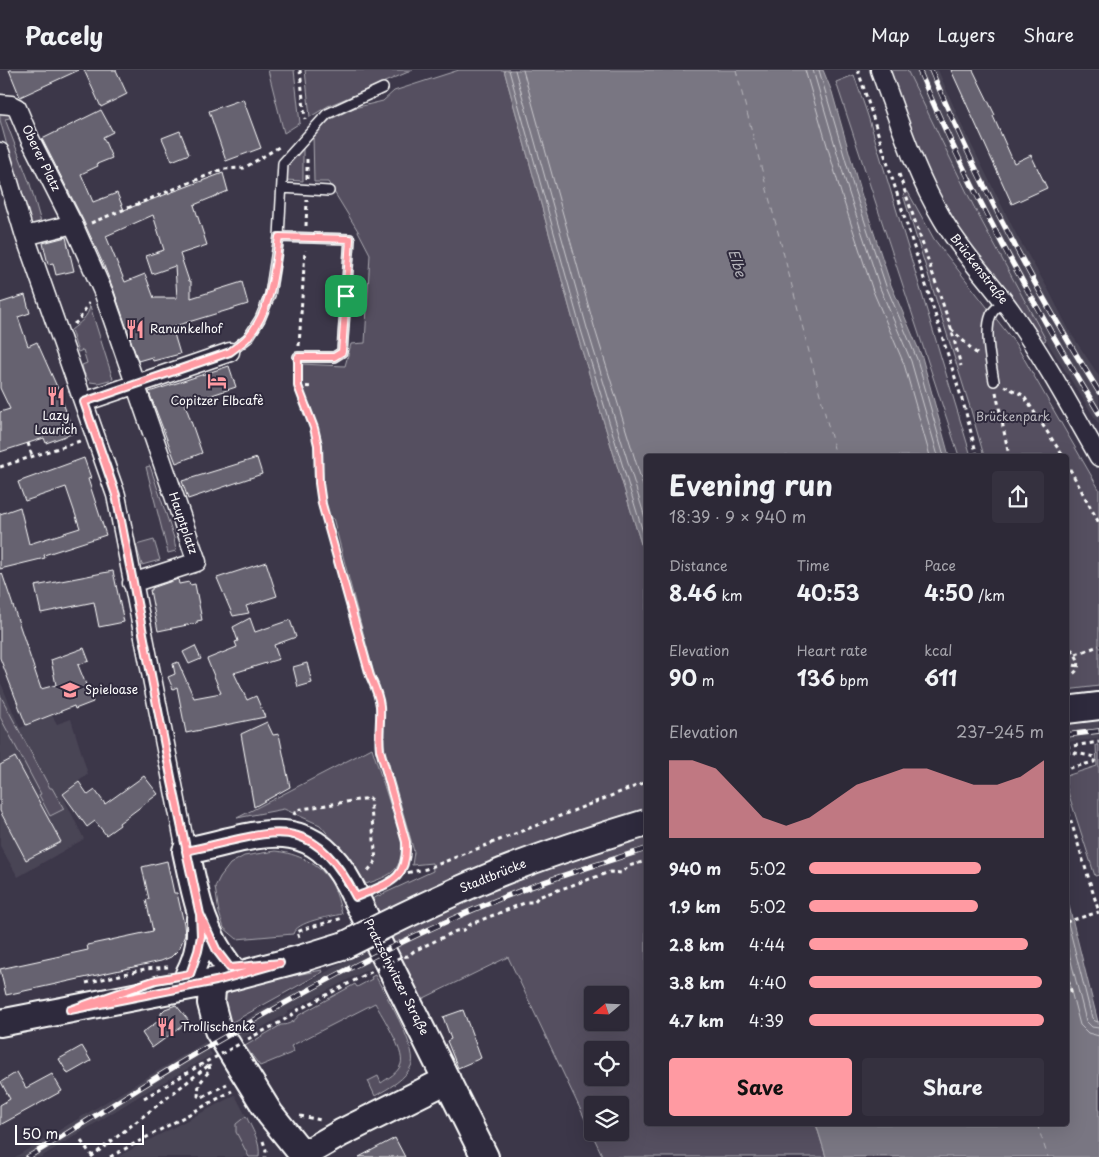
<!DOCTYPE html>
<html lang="en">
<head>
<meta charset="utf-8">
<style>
	body { margin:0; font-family:"Playpen Sans",sans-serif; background:#35313f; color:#f1f3f6; height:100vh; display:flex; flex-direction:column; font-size:19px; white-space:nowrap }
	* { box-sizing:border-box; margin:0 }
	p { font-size:16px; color:#a7a6ad }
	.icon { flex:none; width:28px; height:28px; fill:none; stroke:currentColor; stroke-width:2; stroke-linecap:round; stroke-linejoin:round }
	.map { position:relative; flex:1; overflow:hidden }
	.panel { position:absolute; left:644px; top:384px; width:425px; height:672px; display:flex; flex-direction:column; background:#2d2937; border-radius:5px; box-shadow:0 5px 20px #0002,0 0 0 1px #484552 }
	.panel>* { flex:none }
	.needle { width:32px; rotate:251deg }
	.tools { position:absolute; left:584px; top:916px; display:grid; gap:10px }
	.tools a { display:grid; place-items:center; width:45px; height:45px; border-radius:5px; background:#2d2937; box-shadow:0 5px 20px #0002,0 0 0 1px #484552; font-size:25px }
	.scale { position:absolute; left:15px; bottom:12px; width:129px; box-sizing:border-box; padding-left:5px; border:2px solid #fff; border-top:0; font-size:14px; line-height:18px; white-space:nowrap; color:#fff; -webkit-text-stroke:4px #2f2a3d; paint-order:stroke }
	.pin { position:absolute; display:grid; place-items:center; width:42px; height:42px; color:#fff; margin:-21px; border-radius:10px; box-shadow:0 2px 8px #0006 }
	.round { display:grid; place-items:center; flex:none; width:52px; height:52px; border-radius:5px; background:#35313f }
	.overview { display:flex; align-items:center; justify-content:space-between; height:85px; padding:0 25px }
	h1 { font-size:28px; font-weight:700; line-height:38px }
	.figures { display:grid; grid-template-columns:repeat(3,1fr); gap:8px; height:85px; padding:5px 25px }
	.figures div { display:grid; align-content:center }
	.figures b { font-size:21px; font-weight:700 }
	.figures small { font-size:14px; font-weight:400 }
	.figures p { font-size:14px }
	.chart { height:140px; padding:10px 25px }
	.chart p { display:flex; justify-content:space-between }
	.chart svg { width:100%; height:90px; margin-top:5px; fill:#ff9aa2; opacity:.7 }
	.primary-button { display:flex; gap:10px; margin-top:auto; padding:10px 25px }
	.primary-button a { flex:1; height:58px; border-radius:5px; background:#ff9aa2; color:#111; font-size:20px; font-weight:700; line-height:58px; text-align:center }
	.primary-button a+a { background:#35313f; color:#f1f3f6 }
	ul { padding:0 25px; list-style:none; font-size:16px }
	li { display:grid; grid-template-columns:80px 60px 1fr; align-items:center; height:38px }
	li i { height:12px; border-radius:6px; background:#ff9aa2 }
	header { display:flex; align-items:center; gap:30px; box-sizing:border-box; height:70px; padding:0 25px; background:#2d2937; border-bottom:1px solid #484552 }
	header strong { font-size:24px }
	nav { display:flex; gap:28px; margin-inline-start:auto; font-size:18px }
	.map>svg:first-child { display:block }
	.built { fill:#494455 }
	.green { fill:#555060; stroke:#aaa8b0; fill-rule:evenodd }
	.water { fill:#797682; stroke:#afadb4 }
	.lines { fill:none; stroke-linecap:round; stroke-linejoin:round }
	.shore { stroke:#c9c8cd; stroke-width:1 }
	.ferry { stroke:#b5b4ba; stroke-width:1; stroke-dasharray:6 5; stroke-linecap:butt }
	.building { fill:#666270; stroke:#fff; fill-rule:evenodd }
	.lane-casing { stroke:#fff; stroke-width:12 }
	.street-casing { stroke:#fff; stroke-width:21 }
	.secondary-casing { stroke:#fff; stroke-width:30 }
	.path { stroke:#fff; stroke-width:3; stroke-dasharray:4 4; stroke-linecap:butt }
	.lane { stroke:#2f2a3d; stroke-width:9 }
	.street { stroke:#2f2a3d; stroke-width:18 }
	.secondary { stroke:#2f2a3d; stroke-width:26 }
	.rail-casing { stroke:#fff; stroke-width:5.5 }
	.rail { stroke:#2f2a3d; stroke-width:4; stroke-dasharray:11; stroke-linecap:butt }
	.secondary-bridge-casing { stroke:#fff; stroke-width:30; stroke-linecap:butt }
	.path-bridge { stroke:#fff; stroke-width:3; stroke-dasharray:4 4; stroke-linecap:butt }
	.secondary-bridge { stroke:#2f2a3d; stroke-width:26 }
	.route-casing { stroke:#fff; stroke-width:10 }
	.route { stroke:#ff9aa2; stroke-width:6 }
	.labels { text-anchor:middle; stroke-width:4; stroke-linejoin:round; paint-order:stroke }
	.street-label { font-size:12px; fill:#fff; stroke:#2f2a3d }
	.poi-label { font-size:12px; fill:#fff; stroke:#2f2a3d; text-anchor:start }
	.park-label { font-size:12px; fill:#bbb9bf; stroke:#2f2a3d }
	.water-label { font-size:14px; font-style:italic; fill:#b5b4ba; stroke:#2f2a3d }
</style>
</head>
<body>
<header>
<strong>Pacely</strong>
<nav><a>Map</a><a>Layers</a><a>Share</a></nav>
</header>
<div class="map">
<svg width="1099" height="1087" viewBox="0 0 1099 1087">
	<rect width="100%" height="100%" fill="#3c3749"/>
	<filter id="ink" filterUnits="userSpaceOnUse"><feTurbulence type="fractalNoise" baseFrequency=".02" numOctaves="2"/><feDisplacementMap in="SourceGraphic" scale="10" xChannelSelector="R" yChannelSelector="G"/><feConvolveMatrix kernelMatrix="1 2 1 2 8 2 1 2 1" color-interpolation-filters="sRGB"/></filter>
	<g filter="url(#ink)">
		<path class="built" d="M 907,0 L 938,0 L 963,58 L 1017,166 L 1048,219 L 1070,262 L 1099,306 L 1099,355 L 1046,270 L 975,139 Z
			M 0,611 L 20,658 L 52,645 L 57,654 L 71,649 L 88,704 L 62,724 L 84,769 L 18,807 L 0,776 Z
			M 1099,651 L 1099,669 L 1066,672 L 1066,656 Z
			M 392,869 L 399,884 L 349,909 L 289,941 L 284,947 L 281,947 L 241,969 L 234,956 L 335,897 Z
			M 205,972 L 212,985 L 141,1025 L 41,1087 L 15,1087 Z
			M 235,1025 L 246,1046 L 241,1049 L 244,1076 L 249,1087 L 117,1087 Z"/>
		<path class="green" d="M 268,0 L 294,0 L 300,53 L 284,63 Z
			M 305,0 L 413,0 L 328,36 L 310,47 Z
			M 459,0 L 504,0 L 576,261 L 646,490 L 646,1054 L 816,1054 L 826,1087 L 603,1087 L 508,887 L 422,929 L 372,829 L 433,801 L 432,793 L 412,795 L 414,782 L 410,767 L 384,678 C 382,664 384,651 383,637 C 383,625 378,613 373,601 L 333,448 L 326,449 L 319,413 L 319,385 L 315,358 L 298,316 L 300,294 L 345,296 L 351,274 L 365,273 L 370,184 L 358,161 L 328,112 L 314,112 L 313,65 L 331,49 L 354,38 L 383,31 L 394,21 ZM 592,925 L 620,925 L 620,952 L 592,952 ZM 592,980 L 620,980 L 620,1008 L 592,1008 ZM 592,1035 L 620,1035 L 620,1062 L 592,1062 Z
			M 886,0 L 907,0 L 975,139 L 1046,270 L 1042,272 L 973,182 L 952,151 L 928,107 Z
			M 854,5 L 868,46 L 971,386 L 959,386 L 836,12 Z
			M 0,42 L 9,42 L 14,47 L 5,49 L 30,114 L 42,156 L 30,160 L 0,50 Z
			M 303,79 L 303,111 L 284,110 L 284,97 Z
			M 908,122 L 934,169 L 1015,273 L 1099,419 L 1099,616 L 1066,620 L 1066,386 L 984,386 L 970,337 L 903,125 Z
			M 90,236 L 113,309 L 98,313 L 90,312 L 84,303 L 82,295 L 87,293 L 83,280 L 78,282 L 71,260 C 80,253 88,247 90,236 Z
			M 150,396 L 174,468 L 176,481 L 168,483 L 146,397 Z
			M 154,470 L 160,490 L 142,495 L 136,475 Z
			M 0,625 L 50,718 L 52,718 L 64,739 L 50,746 L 39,725 L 41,724 L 0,647 Z
			M 1096,675 L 1099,675 L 1099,805 L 1095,806 L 1066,716 L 1066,706 L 1097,696 Z
			M 372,678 L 402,771 C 403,801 392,805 366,814 L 355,796 L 320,755 L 284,739 L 237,748 Z
			M 275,781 C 296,783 321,794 332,814 C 337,823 339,834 342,844 C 329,847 297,851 293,864 L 237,869 L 224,858 L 219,843 L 215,817 L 220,807 L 230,794 L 244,786 Z
			M 322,900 L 323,902 L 227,955 C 224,937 217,928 235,917 Z
			M 375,905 C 384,923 417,976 412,994 C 407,1009 387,1019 375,1026 L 368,1011 L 378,1006 L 381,1013 C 388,1008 398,1003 401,994 C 405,981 382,946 375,933 L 291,976 L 294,982 L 260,996 L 245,976 L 281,955 C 289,955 295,951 299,945 L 355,914 L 357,917 L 372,909 L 371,907 Z
			M 246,1046 C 252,1059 261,1072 259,1087 L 249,1087 L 236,1062 L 236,1054 Z"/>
		<path class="water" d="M 504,0 L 823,0 L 832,22 L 859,117 L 891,215 L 922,287 L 949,386 L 646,386 L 646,490 L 576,261 Z
			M 1066,824 L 1099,956 L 1099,1087 L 826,1087 L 816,1054 L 1066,1054 Z"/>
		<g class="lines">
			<path class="shore" d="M 509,0 L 581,260 L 646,472
				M 515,0 L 587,258 L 646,451
				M 523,0 L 594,256 L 646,425
				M 805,0 L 841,123 L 873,221 L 904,294 L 930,386
				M 813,0 L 848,120 L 880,218 L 911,291 L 938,386
				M 819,0 L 854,119 L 886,216 L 917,289 L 944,386
				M 1066,845 L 1092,948 L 1095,951 L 1099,952
				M 1066,871 L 1086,951 L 1092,957 L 1099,958
				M 1066,902 L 1080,955 L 1088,963 L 1099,966"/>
			<path class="ferry" d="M 736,0 L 836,386
				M 1037,1054 L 1048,1087"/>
		</g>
		<path class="building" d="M 9,0 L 79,0 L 20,27 Z
			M 84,0 L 116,0 L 127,24 L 101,37 Z
			M 951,0 L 973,0 L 995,45 L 993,46 L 1014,93 L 1031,85 L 1047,118 L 1012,134 Z
			M 243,29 L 261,78 L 226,91 L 209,41 Z
			M 101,40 L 113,62 L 103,67 L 112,88 L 97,94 L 98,96 L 81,104 L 93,132 L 117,123 L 124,140 L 223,103 L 228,121 L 194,135 L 207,175 L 180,184 L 189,211 L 191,211 L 191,228 L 242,212 L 248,234 L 172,257 L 180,284 L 153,291 L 152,287 L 138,291 L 114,221 L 104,196 L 83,150 L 42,69 ZM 153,145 L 164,180 L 146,186 L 152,204 L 175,196 L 177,228 L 154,228 L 145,204 L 125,212 L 106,166 Z
			M 180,61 L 189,84 L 172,91 L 162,68 Z
			M 66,167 L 74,201 L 56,205 L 53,193 L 48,194 L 43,173 Z
			M 25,225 L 30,243 L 18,247 L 28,276 L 37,272 L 58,319 L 74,363 L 46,373 L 44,368 L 0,382 L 0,342 L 10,339 L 0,318 L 0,233 Z
			M 229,296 L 236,317 L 185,334 L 202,383 L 176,393 L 149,322 Z
			M 84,388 L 91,408 L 88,409 L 106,465 L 44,485 L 45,488 L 0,499 L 0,444 L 20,437 L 29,474 L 80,458 L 66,417 L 25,431 L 18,412 Z
			M 257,388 L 262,404 L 188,429 L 182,411 Z
			M 266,492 L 277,526 L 246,536 L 249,543 L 233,546 L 217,508 Z
			M 113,501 L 124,552 L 99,557 L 94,532 L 41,543 L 35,516 Z
			M 2,503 L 41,619 L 56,615 L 51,590 L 84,578 L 89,591 L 78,595 L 93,632 L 75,639 L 74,636 L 26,655 L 0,588 L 0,504 Z
			M 178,509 L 179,514 L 189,512 L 190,515 L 195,514 L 202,550 L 197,551 L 197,553 L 158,561 L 150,520 L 152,520 L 152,518 Z
			M 250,548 L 255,562 L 290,550 L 296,567 L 274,575 L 279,589 L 234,603 L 247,630 L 256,626 L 265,647 L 186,663 L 177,617 L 173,619 L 168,607 L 175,604 L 173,594 L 178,592 L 194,628 L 221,623 L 207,589 L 237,577 L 235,572 L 238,571 L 233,557 Z
			M 195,576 L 201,589 L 189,594 L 183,582 Z
			M 307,593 L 312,613 L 298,617 L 293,597 Z
			M 267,652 L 273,665 L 279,664 L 290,717 L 254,737 L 241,664 Z
			M 15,687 L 61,772 L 26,790 L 0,741 L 0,695 Z
			M 144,706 L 158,724 L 119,753 L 120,755 L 106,765 L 95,751 L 87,757 L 63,724 L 79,712 L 88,725 L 95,720 L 105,734 Z
			M 167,791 L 174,823 L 177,823 L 184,854 L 185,865 L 179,879 L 171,887 L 161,891 L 6,925 L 0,899 L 88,880 L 87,875 L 153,861 L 146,830 L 149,829 L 142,797 Z
			M 176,935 L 189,951 L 152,978 L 142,963 L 161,949 L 161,943 L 165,939 Z
			M 463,940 L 481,988 L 458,998 L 447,971 L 451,969 L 443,947 Z
			M 82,976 L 91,991 L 68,1004 L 59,989 Z
			M 17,1002 L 26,1018 L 52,1004 L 62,1021 L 0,1055 L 0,1035 L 10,1029 L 1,1012 Z
			M 395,1068 L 405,1087 L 359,1087 Z"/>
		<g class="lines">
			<g class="lane-casing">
				<path id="lane" d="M 282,118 L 329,121
					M 279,167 L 350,169 L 342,282 L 334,287 L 298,287
					M 230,282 L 248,268 L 260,249 L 270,225 L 279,167 L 283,93 L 327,44 L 383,18
					M 994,311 C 991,294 984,261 991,245 C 993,240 1000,235 1005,232"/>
			</g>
			<g class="street-casing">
				<path id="street" d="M 880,0 C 899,51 915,103 943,150 C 962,183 989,210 1011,241 C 1044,288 1071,338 1099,387
					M 0,34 L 11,35 L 17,38 L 30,69 L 73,154 L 104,224 L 197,492 L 132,513
					M 0,82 L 25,166 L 116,425 L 186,781
					M 25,166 L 73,154
					M 84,332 L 230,282"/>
			</g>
			<g class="secondary-casing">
				<path id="secondary" d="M 1066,640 L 1099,636
					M 230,898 C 201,861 196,826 186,781 C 253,768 308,737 349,814 L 485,1087
					M 189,904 C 199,885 201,868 200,848
					M 216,911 L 212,919 L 211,933 L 218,960 L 270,1044 L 303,1085 L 341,1063 L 447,1010
					M 0,953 L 216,911 L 303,888 L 345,875"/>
			</g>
			<path class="path" d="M 300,0 L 305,49
				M 858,0 L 965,339 L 977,386
				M 899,104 L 951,258 L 961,296
				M 307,109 L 307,85
				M 91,153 L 223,99 L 244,98 L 279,77
				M 306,156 L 307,130
				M 74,254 L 78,251 L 89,233
				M 951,259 L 977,284
				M 299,276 L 305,180
				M 298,300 L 298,316 L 315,358 L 318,375 L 319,413 L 322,434 L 370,606 C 374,615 379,625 380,636 C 381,651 378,665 380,680 L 406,771 C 408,801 401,807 375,819
				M 298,316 L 314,317
				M 1004,316 L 1023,325 L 1063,386
				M 996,322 L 1009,386
				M 307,338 L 314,336
				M 28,373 L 32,386
				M 1066,392 L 1099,453
				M 0,397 L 80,371
				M 1066,573 C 1078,586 1087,599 1066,608
				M 1076,584 L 1099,576
				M 1066,594 L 1079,596
				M 1066,677 L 1099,672
				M 1066,683 L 1071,682 L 1095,687 L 1094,692 L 1066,699
				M 1066,735 L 1099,842
				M 294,745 L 296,740 L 370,728 L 376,791 L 367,802
				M 400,804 L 426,799 L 646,712
				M 1066,852 L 1099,842
				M 299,868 L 297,862 L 304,859 L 343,848
				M 1066,903 L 1072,924
				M 86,913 L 145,899 L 168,897
				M 248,969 C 262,961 286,951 296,941 L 361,907
				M 209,995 L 210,1000 L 199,1014 L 198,1026 L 202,1027 L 227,1014
				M 144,1028 L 211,989
				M 300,1046 L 321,1050
				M 81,1071 L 92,1086
				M 263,1071 L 266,1080 L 265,1087
				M 91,1087 L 209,995
				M 110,1087 L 232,1021"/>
			<use href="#lane" class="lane"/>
			<use href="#street" class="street"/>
			<use href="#secondary" class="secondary"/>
			<g class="rail-casing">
				<path id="rail" d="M 919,0 C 969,119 1032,233 1099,343
					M 931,0 C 978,111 1035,219 1099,322
					M 1066,665 L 1099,661
					M 28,1087 C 89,1051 148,1011 209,976 C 299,924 396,871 492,832 C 542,811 595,795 646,779"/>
			</g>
			<use href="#rail" class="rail"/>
			<g class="secondary-bridge-casing">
				<path id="secondary-bridge" d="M 345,875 C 392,851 439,828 487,808 C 539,786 593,769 646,753"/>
			</g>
			<path class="path-bridge" d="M 361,907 L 401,887 L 408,886 L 414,881 L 456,861 L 464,860 L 471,854 L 527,832 L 534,832 L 538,827 L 610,802 L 621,803 L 629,796 L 646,791
				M 214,988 L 243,972"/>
			<use href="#secondary-bridge" class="secondary-bridge"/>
		</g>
	</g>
	<g class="lines" filter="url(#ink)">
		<g class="route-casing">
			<path id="route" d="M 346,226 L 350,169 L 279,167 C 274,202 272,239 248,267 C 243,273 236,277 230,282 L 84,332 L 116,425 L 172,712 L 200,844 L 201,866 L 198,881 L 190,904 L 156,910 L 70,940 L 216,911 L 280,893 L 230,898 L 217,881 L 200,844 L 199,841 L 186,781 C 268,765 309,735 356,827 C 388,813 408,812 406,772 L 380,680 C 378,665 381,651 380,636 C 379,625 374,615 370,606 L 322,434 L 319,413 L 318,375 L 314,358 L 298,316 L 298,287 L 334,287 L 342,282 L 346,226"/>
		</g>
		<use href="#route" class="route"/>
	</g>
	<defs>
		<g id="restaurant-bare" transform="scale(1.5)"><path d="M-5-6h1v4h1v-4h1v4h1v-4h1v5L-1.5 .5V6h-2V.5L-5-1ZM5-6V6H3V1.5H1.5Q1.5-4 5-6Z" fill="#ff9aa2" stroke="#2f2a3d" stroke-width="2.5" paint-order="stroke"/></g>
		<g id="hotel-bare" transform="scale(1.5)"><path d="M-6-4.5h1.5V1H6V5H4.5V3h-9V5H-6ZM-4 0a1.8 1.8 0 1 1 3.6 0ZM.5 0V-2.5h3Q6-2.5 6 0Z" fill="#ff9aa2" stroke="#2f2a3d" stroke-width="2.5" paint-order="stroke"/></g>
		<g id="school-bare" transform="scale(1.5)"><path d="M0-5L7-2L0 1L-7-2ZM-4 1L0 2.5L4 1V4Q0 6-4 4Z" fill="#ff9aa2" stroke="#2f2a3d" stroke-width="2.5" paint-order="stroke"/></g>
	</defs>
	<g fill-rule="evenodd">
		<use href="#restaurant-bare" x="135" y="259"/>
		<use href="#hotel-bare" x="217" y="311"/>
		<use href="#restaurant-bare" x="56" y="326"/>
		<use href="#school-bare" x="70" y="620"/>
		<use href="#restaurant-bare" x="166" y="957"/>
	</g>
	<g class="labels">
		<g class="street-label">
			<text transform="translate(41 88) rotate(64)" y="4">Oberer Platz</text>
			<text transform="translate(979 199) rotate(52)" y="4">Brückenstraße</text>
			<text transform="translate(183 453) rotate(71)" y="4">Hauptplatz</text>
			<text transform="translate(493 806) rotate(-22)" y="4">Stadtbrücke</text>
			<text transform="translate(396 907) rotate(63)" y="4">Pratzschwitzer Straße</text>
		</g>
		<g class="poi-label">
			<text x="150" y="263">Ranunkelhof</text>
			<text x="217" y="335" text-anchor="middle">Copitzer Elbcafè</text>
			<text x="56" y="350" text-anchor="middle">Lazy<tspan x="56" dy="14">Laurich</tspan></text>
			<text x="85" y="624">Spieloase</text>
			<text x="181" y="961">Trollischenke</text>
		</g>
		<g class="park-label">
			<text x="1013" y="351">Brückenpark</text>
		</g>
		<g class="water-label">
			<text transform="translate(737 193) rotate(72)" y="5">Elbe</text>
		</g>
	</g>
</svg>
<div class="tools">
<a><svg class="needle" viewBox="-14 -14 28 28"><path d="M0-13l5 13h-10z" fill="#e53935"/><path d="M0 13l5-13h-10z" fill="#a7a6ad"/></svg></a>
<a><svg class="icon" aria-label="locate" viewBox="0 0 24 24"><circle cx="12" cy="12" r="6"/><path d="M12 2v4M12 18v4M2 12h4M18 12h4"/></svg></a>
<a><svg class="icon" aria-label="layers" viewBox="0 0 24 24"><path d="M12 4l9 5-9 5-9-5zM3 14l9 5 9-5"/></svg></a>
</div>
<div class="scale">50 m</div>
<div class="pin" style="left:346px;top:226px;background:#1e9e55"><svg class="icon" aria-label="arrive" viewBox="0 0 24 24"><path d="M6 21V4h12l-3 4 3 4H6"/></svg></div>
<section class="panel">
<div class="overview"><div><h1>Evening run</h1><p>18:39 · 9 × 940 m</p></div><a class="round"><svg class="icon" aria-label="share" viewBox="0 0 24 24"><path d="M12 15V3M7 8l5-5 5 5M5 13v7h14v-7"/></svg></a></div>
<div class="figures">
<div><p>Distance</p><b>8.46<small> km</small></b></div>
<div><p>Time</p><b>40:53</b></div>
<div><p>Pace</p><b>4:50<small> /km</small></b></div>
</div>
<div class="figures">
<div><p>Elevation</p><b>90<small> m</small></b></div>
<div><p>Heart rate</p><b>136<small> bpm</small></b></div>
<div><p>kcal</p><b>611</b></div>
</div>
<div class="chart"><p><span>Elevation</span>237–245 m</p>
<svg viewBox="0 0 160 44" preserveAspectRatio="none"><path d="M0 44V6L10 6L20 10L30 22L40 34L50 38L60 34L70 26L80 18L90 14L100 10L110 10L120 14L130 18L140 18L150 14L160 6V44z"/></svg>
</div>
<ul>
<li><b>940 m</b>5:02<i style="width:73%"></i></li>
<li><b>1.9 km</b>5:02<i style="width:72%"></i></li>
<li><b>2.8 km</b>4:44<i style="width:93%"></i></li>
<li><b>3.8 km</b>4:40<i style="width:99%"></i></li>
<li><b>4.7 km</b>4:39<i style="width:100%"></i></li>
</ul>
<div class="primary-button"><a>Save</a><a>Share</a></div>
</section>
</div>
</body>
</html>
